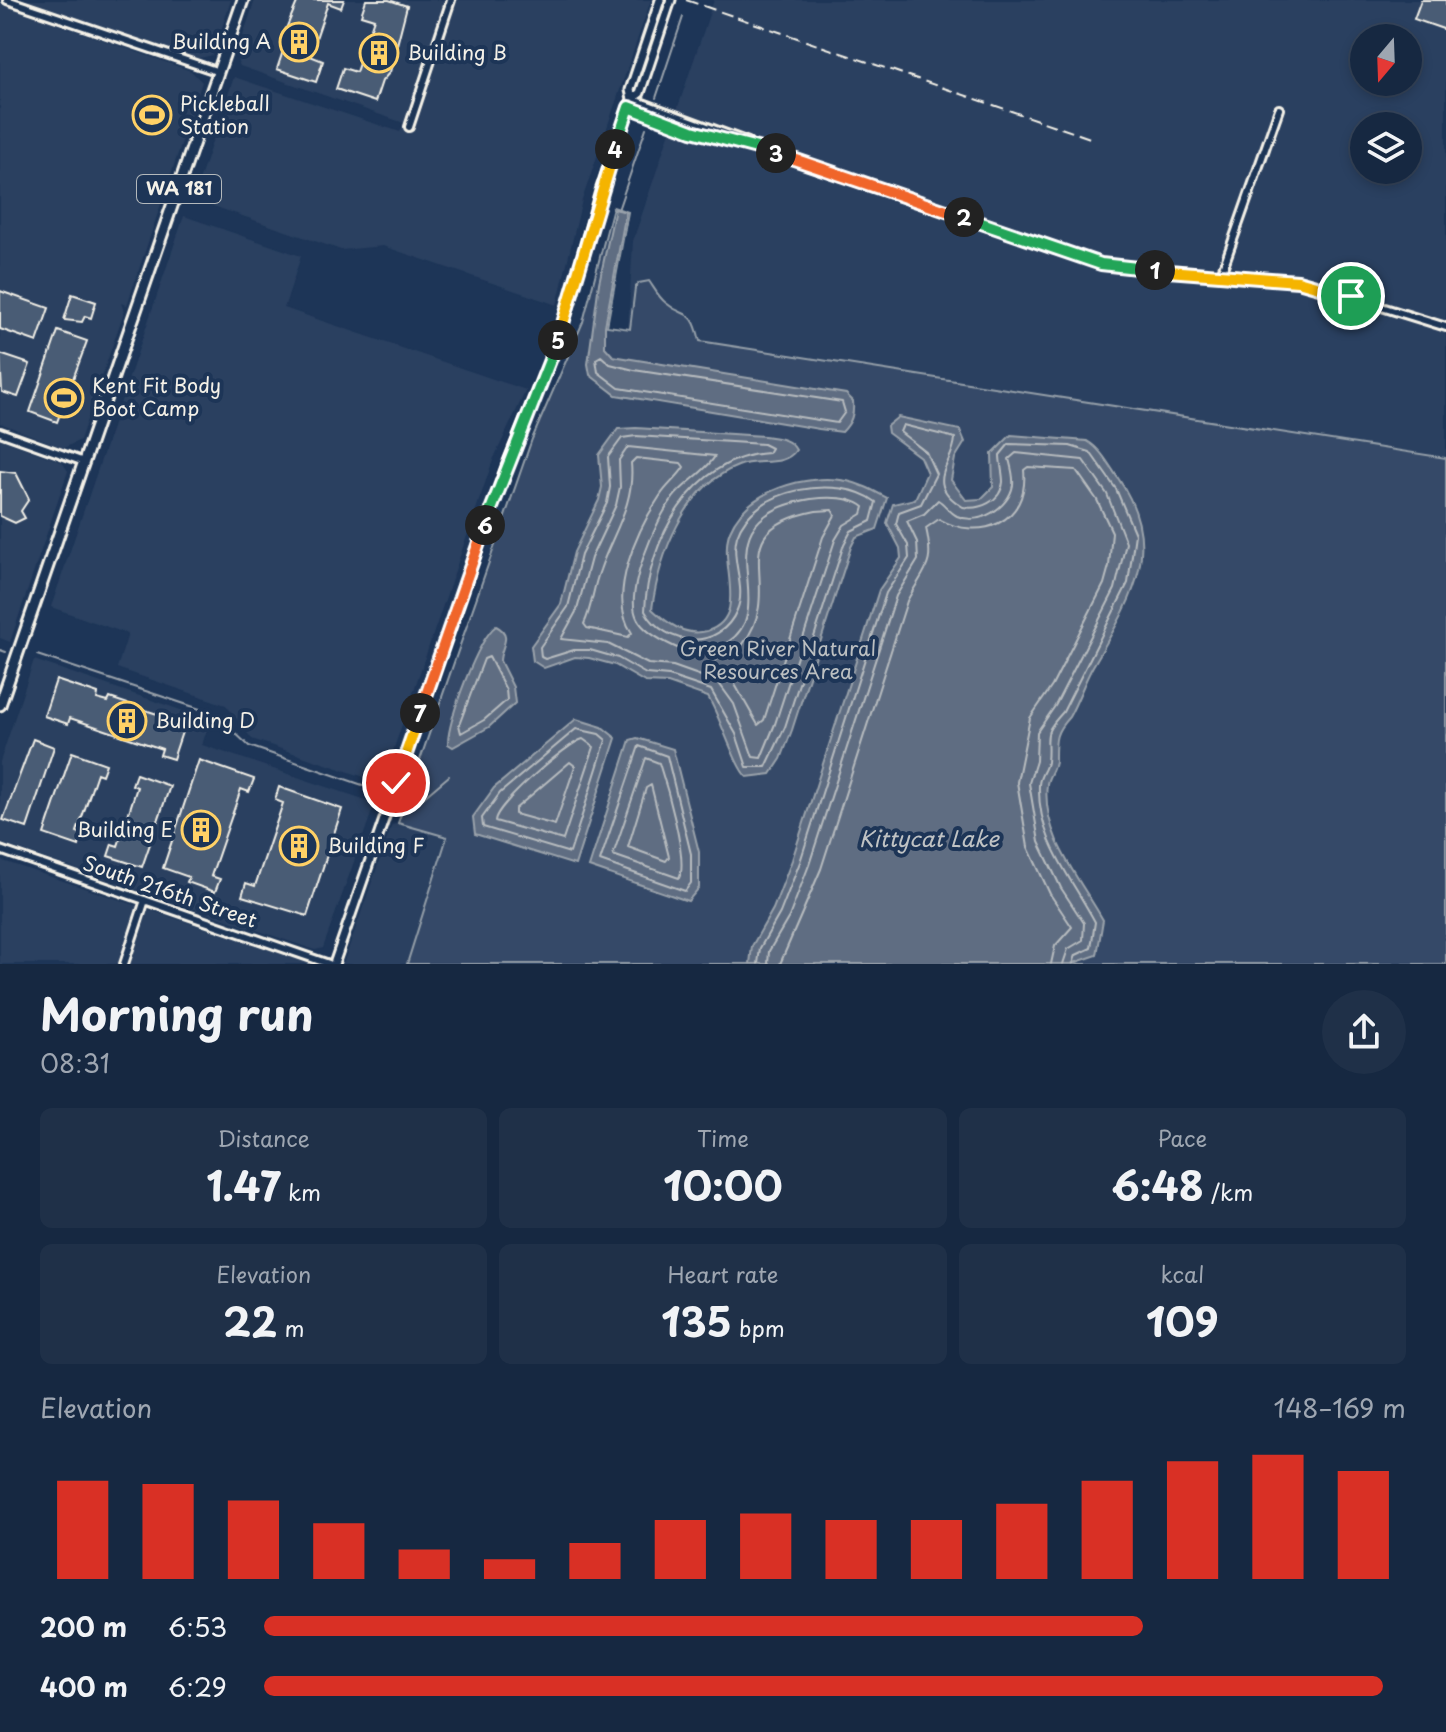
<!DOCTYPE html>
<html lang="en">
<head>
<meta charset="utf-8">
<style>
	body { margin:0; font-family:"Playpen Sans",sans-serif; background:#1f3048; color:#f1f3f6; height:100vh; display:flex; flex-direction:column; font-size:30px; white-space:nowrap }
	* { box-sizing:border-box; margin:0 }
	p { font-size:26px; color:#9ea6b1 }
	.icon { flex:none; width:44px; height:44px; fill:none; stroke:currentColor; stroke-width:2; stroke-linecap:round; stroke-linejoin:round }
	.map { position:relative; height:964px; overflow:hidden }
	.panel { display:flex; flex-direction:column; background:#162841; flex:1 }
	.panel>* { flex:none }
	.needle { width:52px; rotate:199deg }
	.controls { position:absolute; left:1350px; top:24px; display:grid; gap:16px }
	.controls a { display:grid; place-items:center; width:72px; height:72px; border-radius:50%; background:#162841; box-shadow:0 4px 12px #0003,0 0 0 2px #35445a; font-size:40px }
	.pin { position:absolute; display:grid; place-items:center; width:68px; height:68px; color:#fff; margin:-34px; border:4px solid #fff; border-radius:50%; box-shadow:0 2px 8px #0007 }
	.km { position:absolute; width:40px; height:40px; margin:-20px; border-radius:50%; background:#222; color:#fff; font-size:22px; line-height:40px; text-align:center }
	.round { display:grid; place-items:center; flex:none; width:84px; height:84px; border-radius:42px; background:#1f3048 }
	.head { display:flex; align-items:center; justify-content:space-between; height:136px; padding:0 40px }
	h1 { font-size:44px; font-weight:700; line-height:60px }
	.figures { display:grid; grid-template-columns:repeat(3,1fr); gap:12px; height:136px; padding:8px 40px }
	.figures div { display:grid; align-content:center; border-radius:12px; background:#1f3048; text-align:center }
	.figures b { font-size:40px; font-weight:700 }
	.figures small { font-size:22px; font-weight:400 }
	.figures p { font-size:22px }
	.chart { height:224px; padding:16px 40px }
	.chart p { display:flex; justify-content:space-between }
	.chart svg { width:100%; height:144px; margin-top:8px; stroke:#d93025; stroke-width:6 }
	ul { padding:0 40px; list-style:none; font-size:26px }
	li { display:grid; grid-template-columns:128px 96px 1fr; align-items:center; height:60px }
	li i { height:20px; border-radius:10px; background:#d93025 }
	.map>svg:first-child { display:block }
	.built { fill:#2a4060; fill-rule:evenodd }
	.green { fill:#354a67; stroke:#949ea8; stroke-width:2 }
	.water { fill:#5e6d82; stroke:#9aa2ab; stroke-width:2 }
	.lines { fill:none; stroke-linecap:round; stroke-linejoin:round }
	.shore { stroke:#b8bcbf; stroke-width:2 }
	.stream { stroke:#9aa2ab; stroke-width:2 }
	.building { fill:#485b74; stroke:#f4f1e8; stroke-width:2 }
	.minor-casing { stroke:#f4f1e8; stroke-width:12 }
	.tertiary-casing { stroke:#f4f1e8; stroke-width:13 }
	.primary-casing { stroke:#f4f1e8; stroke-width:15 }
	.minor { stroke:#1d3557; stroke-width:6 }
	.tertiary { stroke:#1d3557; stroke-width:7 }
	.primary { stroke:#1d3557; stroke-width:9 }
	.rail { stroke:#f4f1e8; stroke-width:2; stroke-dasharray:12 6; stroke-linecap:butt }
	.split-1-casing { stroke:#fff; stroke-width:16 }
	.split-2-casing { stroke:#fff; stroke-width:16 }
	.split-3-casing { stroke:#fff; stroke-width:16 }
	.split-4-casing { stroke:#fff; stroke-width:16 }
	.split-5-casing { stroke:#fff; stroke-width:16 }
	.split-6-casing { stroke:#fff; stroke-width:16 }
	.split-7-casing { stroke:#fff; stroke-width:16 }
	.split-8-casing { stroke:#fff; stroke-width:16 }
	.split-1 { stroke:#f5b400; stroke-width:10 }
	.split-2 { stroke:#22a559; stroke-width:10 }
	.split-3 { stroke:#f0652b; stroke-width:10 }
	.split-4 { stroke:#22a559; stroke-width:10 }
	.split-5 { stroke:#f5b400; stroke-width:10 }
	.split-6 { stroke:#22a559; stroke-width:10 }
	.split-7 { stroke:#f0652b; stroke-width:10 }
	.split-8 { stroke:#f5b400; stroke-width:10 }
	.labels { text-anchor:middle; stroke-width:8; stroke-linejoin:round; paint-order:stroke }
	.shield { fill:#1d3557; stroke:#b4b9bc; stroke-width:2 }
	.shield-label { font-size:18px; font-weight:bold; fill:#f4f1e8 }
	.poi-label { font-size:20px; fill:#f4f1e8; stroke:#1d3557; text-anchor:start }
	.park-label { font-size:20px; fill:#bbbfc1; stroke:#1d3557 }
	.street-label { font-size:20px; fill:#f4f1e8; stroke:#1d3557 }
	.water-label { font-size:22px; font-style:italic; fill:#c0c3c4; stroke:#1d3557 }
</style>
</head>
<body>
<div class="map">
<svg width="1446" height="964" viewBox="0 0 1446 964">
	<rect width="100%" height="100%" fill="#1d3557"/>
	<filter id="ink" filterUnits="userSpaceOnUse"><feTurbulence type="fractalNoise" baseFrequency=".0125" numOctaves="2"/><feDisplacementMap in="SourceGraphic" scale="16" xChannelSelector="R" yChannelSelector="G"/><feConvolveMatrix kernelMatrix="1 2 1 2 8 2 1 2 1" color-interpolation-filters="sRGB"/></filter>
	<g filter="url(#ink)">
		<path class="built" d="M 17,0 L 231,0 L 213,55 L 191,60 Z
			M 255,0 L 651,0 L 582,200 L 557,305 L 383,246 L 341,250 L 193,199 L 234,77 L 400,132 L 404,123 L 240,66 L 236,57 Z
			M 714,0 L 1446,0 L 1446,458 L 700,341 L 698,346 L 628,329 L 633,241 ZM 1364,38 L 1408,38 L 1408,82 L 1364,82 ZM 1364,126 L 1408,126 L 1408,170 L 1364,170 Z
			M 0,4 L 191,71 L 202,82 L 127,305 L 121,303 L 124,312 L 80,440 L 64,448 L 0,423 Z
			M 184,216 L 301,256 L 284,308 L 526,390 L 493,460 L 382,783 L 252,739 L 226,705 L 117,668 L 128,634 L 51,607 Z
			M 0,439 L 62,462 L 68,471 L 10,642 L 0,638 Z
			M 34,660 L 210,720 L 202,745 L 375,803 L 323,948 L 315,950 L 0,843 L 0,762 Z
			M 398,823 L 448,837 L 407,964 L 343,964 L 392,825 Z
			M 0,860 L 312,964 L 0,964 Z"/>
		<path class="green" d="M 613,207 L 628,212 L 607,326 L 630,329 L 635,288 L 639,283 L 649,281 C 654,288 659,298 666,303 C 686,320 692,306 700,341 L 1446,458 L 1446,964 L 407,964 L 447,837 L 398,823 L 532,439 L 583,322 Z"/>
		<path class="water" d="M 615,209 L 626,212 L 605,326 L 605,347 L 613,356 L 846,394 L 853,401 C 854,414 852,422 842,432 L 819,429 L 616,395 L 590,375 L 588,364 L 599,283 Z
			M 898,417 L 960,430 L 965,442 L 955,458 L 951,480 L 966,500 L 981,499 L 993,487 L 992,454 L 1011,435 L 1087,441 C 1101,449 1109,465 1118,478 C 1167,549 1130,602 1093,666 C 1084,682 1078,701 1069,717 C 1054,733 1055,740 1055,761 C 1055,769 1048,776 1047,784 C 1041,835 1080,879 1103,920 L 1097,955 L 1071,964 L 750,964 L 752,946 L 773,909 L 792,860 L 879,590 L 901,558 L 900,548 L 887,523 L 893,504 L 915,499 L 927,473 L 920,457 L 888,433 L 887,426 Z
			M 636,428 L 764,436 C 776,438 790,438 796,450 C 784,468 756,458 738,466 C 683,487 659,557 652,609 C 667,623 685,637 707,631 C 751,617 717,562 730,531 C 747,490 807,473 847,481 C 862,484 874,491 887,498 L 877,529 L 856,537 L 851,547 L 792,730 L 781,759 L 771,774 L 747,777 C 736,769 720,716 708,697 L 668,683 L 645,682 L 615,665 L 589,658 L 575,657 L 544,668 L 533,661 L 531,646 L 561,604 L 574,552 L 599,500 L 602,487 L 599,455 L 618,429 Z
			M 496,626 C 514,635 500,647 500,661 L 513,687 L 515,703 L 489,727 L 453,747 L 448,744 C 447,722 478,639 496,626 Z
			M 576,719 L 602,727 L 616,738 L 575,865 L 475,834 L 473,817 L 494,788 Z
			M 637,738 L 673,749 L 699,852 L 699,888 L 688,901 L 589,867 L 630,740 Z"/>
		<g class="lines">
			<path class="shore" d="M 601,356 L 610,364 L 634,370 L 842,402 L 845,412 L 837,423 L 619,388 L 598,372 L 596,359 Z
				M 636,436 L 763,444 L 771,448 L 768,453 C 692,457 647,542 645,611 C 666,648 720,651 737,610 C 747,587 730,561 737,536 C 753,487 839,474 876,502 L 871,521 L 851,531 L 844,544 L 785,727 L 766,767 L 747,767 L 736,734 L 711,690 L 669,676 L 646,674 L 618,658 L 590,650 L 574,650 L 545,659 L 541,657 L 540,647 L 568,607 L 581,555 L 607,503 L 610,487 L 608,457 L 622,438 Z
				M 628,447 L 715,456 C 707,471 684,483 673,498 C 656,519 624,593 637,618 C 643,631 662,641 675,647 C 690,654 714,651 728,642 C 785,604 692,519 811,499 C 828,497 850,496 864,507 L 862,514 L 844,525 L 835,540 L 775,724 L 761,758 L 753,757 L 734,704 L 718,682 L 673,666 L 648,664 L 608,644 L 561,639 L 577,610 L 591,558 L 616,505 L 620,487 L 619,460 Z
				M 636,458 L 681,463 L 684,467 C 678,477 667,485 660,496 C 638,529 606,596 632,633 L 628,637 L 587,628 L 584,624 C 592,607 593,588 600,570 C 613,532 635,505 631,463 Z
				M 816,511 L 832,510 L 835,515 L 823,537 L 764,720 L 758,725 L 733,681 L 711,663 C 721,656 734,655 743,644 C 789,584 715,531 816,511 Z
				M 489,657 L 506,690 L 507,700 L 484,720 L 461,733 L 459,725 L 484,659 Z
				M 576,729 L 599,734 L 606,740 L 570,853 L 483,827 L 482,818 L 500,793 Z
				M 583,739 L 594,747 L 563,840 L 495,821 C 495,806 567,743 583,739 Z
				M 639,746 L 667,756 L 691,854 L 691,883 L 685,891 L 600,861 Z
				M 646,758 L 659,763 C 666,784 689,861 679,878 L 613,855 Z
				M 570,762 L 575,766 L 555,825 L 515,814 L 515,809 Z
				M 651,785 L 669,857 L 666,861 L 628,847 L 646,788 Z
				M 758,964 L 760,948 L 780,913 L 800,862 L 886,593 L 909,558 L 908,545 L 896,524 L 899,512 L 921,504 L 936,474 L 926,452 L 900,432 L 903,425 L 955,438 C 954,465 922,482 963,507 C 979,510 1001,502 1003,482 C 1003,473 1000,464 1000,455 L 1009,444 L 1070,446 L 1090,452 L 1116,489 L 1135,534 L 1128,583 L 1063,712 C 1040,737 1050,734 1047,762 C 1046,770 1039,776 1039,785 C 1037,839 1071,877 1095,922 L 1091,948 L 1076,955 L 1073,964
				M 768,964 L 769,951 L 789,917 L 809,865 L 896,596 L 918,560 L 917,542 L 907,521 L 924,514 L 938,500 C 945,504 949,512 957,516 C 979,526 1009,508 1013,485 C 1014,476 1011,467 1009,459 L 1016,453 L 1083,460 L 1107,494 L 1126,543 L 1115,589 L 1055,706 L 1037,732 L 1036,761 L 1029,783 L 1039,842 L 1061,888 L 1084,923 L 1083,940 L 1068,949 L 1063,964
				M 780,964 L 821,869 L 907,601 C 925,567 935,568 926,528 L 939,519 C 980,542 1029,523 1024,470 L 1028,467 L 1076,470 L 1097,500 L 1112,532 L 1109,566 L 1104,584 L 1052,686 L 1030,718 L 1017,782 L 1028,847 L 1050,894 L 1072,927 L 1055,946 L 1051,964"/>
			<path class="stream" d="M 656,98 L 683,17
				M 618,210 L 646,128
				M 0,650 L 6,652
				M 37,655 L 215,714 L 249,746 L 380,791
				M 412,802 L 417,803 L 449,776"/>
		</g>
		<path class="building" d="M 298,0 L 344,0 L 341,8 L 328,3 L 310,56 L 323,61 L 316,82 L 277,69 L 284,48 L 283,36 Z
			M 366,0 L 389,0 L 407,6 L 390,72 L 382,81 L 375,102 L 336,89 L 343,68 L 356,72 L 374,19 L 361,15 Z
			M 1421,0 L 1446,0 L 1446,30 L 1414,19 Z
			M 0,291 L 49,308 L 37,342 L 0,329 Z
			M 72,294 L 96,302 L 91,318 L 85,316 L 82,322 L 64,320 Z
			M 58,331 L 87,341 L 57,422 L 30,412 Z
			M 0,354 L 30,364 L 18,397 L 2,392 Z
			M 0,471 L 16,473 L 29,499 L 21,511 L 25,518 L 15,523 L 0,516 Z
			M 56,680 L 98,694 L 97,699 L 108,702 L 110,698 L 131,705 L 129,709 L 141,713 L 142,709 L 185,723 L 173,759 L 160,755 L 162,749 L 70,718 L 68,724 L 44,716 Z
			M 33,739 L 54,747 L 27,828 L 3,820 Z
			M 72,752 L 106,764 L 102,775 L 97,773 L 77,832 L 82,834 L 79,846 L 44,834 Z
			M 199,760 L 254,779 L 249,792 L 241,789 L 211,876 L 220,879 L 215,892 L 187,882 L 189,877 L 163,868 Z
			M 136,774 L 170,786 L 142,867 L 108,856 L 112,844 L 118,846 L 137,787 L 132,785 Z
			M 279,787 L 342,809 L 307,916 L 242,896 L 246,883 L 255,886 L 283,803 L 275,800 Z"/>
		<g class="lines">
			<g class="minor-casing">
				<path id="minor" d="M 7,0 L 219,72
					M 632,99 L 748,142
					M 629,107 L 692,131 L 766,150 L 1101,264 L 1298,281 L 1446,327
					M 409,127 L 451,0
					M 1221,274 L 1279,109
					M 0,432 L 84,462
					M 0,850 L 329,964
					M 124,964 L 145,900"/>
			</g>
			<g class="tertiary-casing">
				<path id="tertiary" d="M 632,99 L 640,93 L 671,0
					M 334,964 L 506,467 L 562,329 L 600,191 L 632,99 L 630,90 L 660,0"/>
			</g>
			<g class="primary-casing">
				<path id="primary" d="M 0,705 L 243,0"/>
			</g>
			<use href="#minor" class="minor"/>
			<use href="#tertiary" class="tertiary"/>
			<use href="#primary" class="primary"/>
			<path class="rail" d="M 686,0 L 1093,139"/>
		</g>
	</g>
	<g class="lines" filter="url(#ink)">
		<g class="split-1-casing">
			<path id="split-1" d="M 1155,270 L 1298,281 L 1351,296"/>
		</g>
		<g class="split-2-casing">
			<path id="split-2" d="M 964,217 L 1101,264 L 1155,270"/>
		</g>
		<g class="split-3-casing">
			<path id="split-3" d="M 776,153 L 964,217"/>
		</g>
		<g class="split-4-casing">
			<path id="split-4" d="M 615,149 L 629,107 L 692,131 L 776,153"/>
		</g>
		<g class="split-5-casing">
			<path id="split-5" d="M 558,340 L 615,149"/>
		</g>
		<g class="split-6-casing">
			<path id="split-6" d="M 485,525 L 558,340"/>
		</g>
		<g class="split-7-casing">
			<path id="split-7" d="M 420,713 L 485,525"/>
		</g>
		<g class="split-8-casing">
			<path id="split-8" d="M 396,783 L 420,713"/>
		</g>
		<use href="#split-1" class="split-1"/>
		<use href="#split-2" class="split-2"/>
		<use href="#split-3" class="split-3"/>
		<use href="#split-4" class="split-4"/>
		<use href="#split-5" class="split-5"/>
		<use href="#split-6" class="split-6"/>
		<use href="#split-7" class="split-7"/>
		<use href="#split-8" class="split-8"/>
	</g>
	<defs>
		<g id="building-ring" transform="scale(2)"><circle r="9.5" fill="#1d3557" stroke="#ffd166" stroke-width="1.5"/><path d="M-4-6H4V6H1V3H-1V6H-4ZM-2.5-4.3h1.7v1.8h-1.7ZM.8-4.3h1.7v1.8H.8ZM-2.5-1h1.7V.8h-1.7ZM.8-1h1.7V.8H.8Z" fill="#ffd166"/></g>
		<g id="stadium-ring" transform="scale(2)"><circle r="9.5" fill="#1d3557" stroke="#ffd166" stroke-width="1.5"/><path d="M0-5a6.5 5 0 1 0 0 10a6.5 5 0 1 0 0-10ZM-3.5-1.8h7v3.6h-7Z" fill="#ffd166"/></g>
	</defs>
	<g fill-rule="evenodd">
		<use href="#building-ring" x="299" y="42"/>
		<use href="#building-ring" x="379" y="53"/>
		<use href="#stadium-ring" x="152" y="115"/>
		<use href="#stadium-ring" x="64" y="398"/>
		<use href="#building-ring" x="127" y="721"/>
		<use href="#building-ring" x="201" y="830"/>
		<use href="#building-ring" x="299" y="846"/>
	</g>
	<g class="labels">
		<rect class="shield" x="137" y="175" width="84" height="28" rx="6"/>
		<g class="shield-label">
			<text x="179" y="195">WA 181</text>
		</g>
		<g class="poi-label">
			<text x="271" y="49" text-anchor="end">Building A</text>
			<text x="407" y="60">Building B</text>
			<text x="180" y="111">Pickleball<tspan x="180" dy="23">Station</tspan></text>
			<text x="92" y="393">Kent Fit Body<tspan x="92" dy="23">Boot Camp</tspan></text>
			<text x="155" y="728">Building D</text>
			<text x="173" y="837" text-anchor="end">Building E</text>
			<text x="327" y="853">Building F</text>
		</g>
		<g class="park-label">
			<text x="778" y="656">Green River Natural<tspan x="778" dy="23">Resources Area</tspan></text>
		</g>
		<g class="street-label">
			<text transform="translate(170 892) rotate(19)" y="7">South 216th Street</text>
		</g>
		<g class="water-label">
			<text x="929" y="847">Kittycat Lake</text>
		</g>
	</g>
</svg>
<div class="controls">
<a><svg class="needle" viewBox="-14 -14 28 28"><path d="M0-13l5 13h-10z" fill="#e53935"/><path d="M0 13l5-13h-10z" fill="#9ea6b1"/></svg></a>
<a><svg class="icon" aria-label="layers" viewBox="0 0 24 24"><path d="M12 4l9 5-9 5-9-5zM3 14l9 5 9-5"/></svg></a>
</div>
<div class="pin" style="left:1351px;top:296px;background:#1e9e55"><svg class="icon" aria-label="arrive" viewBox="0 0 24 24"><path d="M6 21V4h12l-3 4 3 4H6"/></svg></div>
<div class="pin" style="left:396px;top:783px;background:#d93025"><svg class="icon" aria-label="check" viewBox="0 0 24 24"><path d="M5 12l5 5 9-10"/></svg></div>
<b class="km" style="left:1155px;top:270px">1</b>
<b class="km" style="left:964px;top:217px">2</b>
<b class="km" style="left:776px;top:153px">3</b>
<b class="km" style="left:615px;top:149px">4</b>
<b class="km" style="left:558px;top:340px">5</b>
<b class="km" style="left:485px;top:525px">6</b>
<b class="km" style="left:420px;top:713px">7</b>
</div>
<section class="panel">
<div class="head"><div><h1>Morning run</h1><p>08:31</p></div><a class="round"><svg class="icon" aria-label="share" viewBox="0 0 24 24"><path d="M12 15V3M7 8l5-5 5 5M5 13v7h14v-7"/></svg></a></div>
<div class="figures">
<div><p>Distance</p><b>1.47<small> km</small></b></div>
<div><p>Time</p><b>10:00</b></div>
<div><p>Pace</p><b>6:48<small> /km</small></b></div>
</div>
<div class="figures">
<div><p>Elevation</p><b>22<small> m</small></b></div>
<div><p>Heart rate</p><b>135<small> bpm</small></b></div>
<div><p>kcal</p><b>109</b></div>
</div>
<div class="chart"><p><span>Elevation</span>148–169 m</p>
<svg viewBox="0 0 160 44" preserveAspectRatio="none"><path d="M5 44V14M15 44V15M25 44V20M35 44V27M45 44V35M55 44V38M65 44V33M75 44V26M85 44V24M95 44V26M105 44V26M115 44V21M125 44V14M135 44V8M145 44V6M155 44V11"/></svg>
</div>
<ul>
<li><b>200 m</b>6:53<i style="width:77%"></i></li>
<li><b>400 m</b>6:29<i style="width:98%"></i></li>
</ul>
</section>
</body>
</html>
